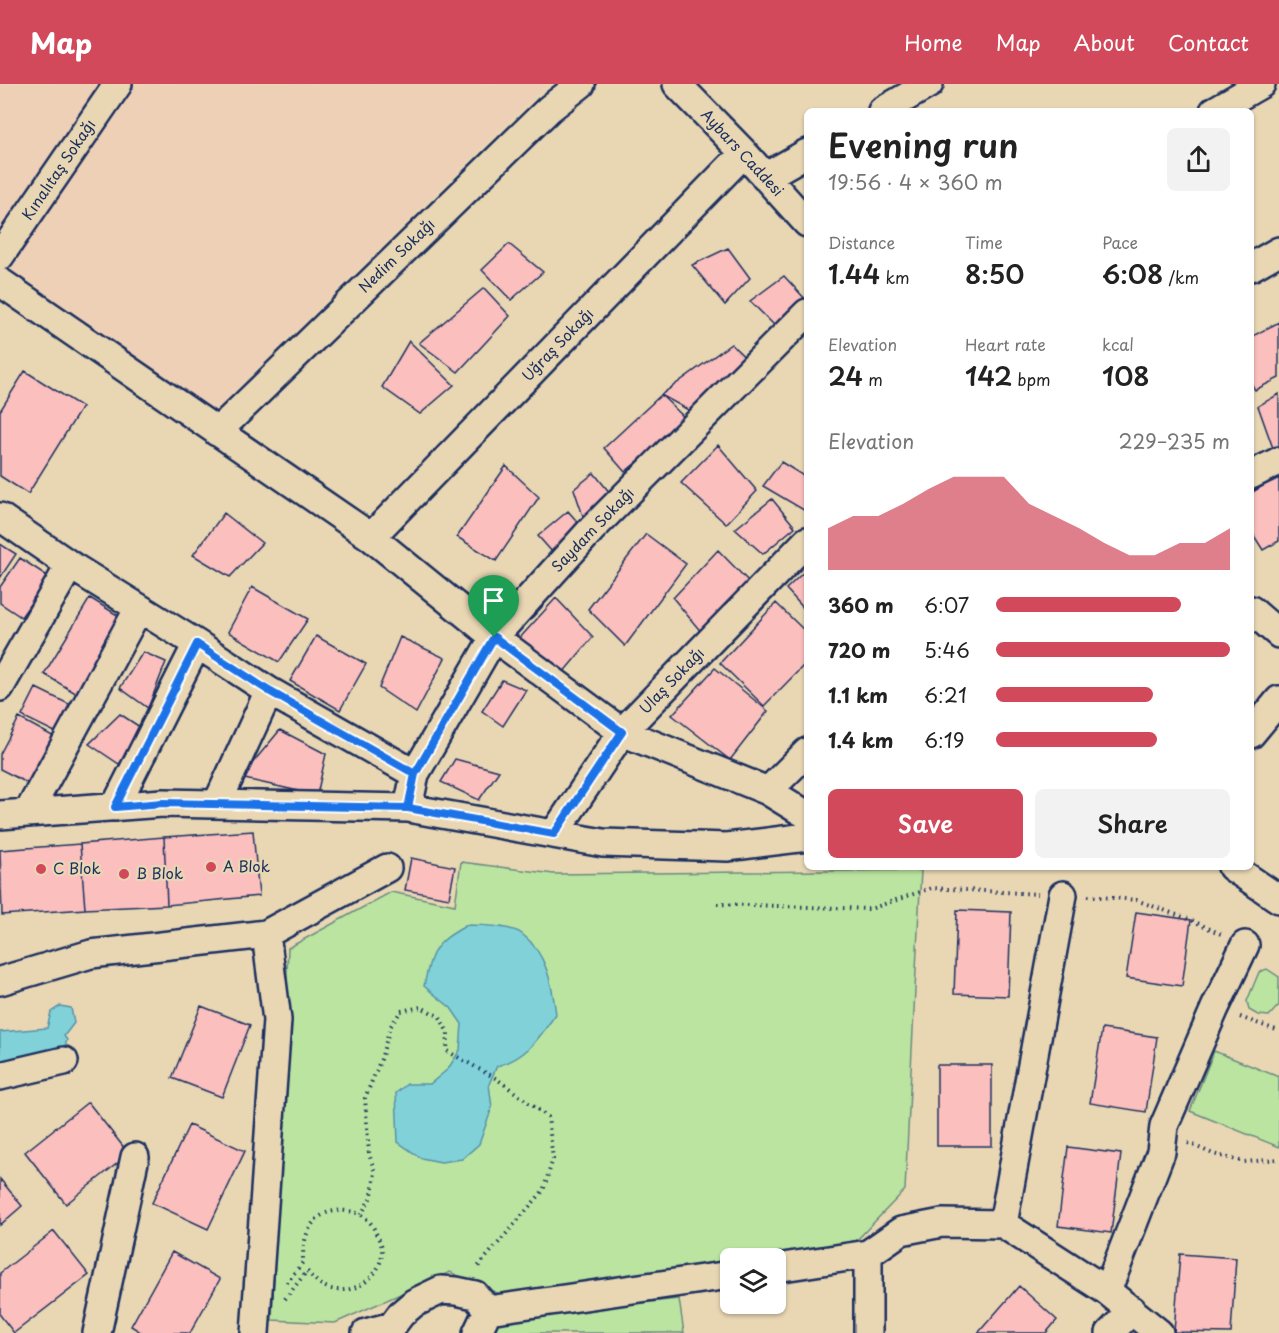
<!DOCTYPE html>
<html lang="en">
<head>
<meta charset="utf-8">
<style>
	body { margin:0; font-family:"Playpen Sans",sans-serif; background:#f2f2f2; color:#222; height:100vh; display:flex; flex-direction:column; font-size:22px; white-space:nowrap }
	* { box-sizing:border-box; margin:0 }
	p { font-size:20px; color:#767676 }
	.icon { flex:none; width:33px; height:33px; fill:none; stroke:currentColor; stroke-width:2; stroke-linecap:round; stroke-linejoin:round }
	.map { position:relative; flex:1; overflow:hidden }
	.sheet { position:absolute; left:804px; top:24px; width:450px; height:762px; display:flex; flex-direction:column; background:#fff; border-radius:9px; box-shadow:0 2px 4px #0004 }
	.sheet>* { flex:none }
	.buttons { position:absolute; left:720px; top:1164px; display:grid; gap:12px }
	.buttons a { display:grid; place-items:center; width:66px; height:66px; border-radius:9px; background:#fff; box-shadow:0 2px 4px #0004; font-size:30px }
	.pin { position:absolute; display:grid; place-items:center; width:51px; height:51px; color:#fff; margin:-62px -26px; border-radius:50% 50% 50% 0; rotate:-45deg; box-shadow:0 0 6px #0007 }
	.pin .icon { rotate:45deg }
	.round { display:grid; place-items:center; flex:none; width:63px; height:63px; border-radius:9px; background:#f2f2f2 }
	.overview { display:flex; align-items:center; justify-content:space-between; height:102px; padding:0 24px }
	h1 { font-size:33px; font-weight:600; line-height:45px }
	.metrics { display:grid; grid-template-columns:repeat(3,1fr); gap:9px; height:102px; padding:6px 24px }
	.metrics div { display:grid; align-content:center }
	.metrics b { font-size:26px; font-weight:600 }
	.metrics small { font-size:16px; font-weight:400 }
	.metrics p { font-size:16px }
	.chart { height:168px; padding:12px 24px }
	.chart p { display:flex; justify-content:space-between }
	.chart svg { width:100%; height:108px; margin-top:6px; fill:#d1495b; opacity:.7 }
	.button { display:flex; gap:12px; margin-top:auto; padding:12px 24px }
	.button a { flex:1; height:69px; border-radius:9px; background:#d1495b; color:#fff; font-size:24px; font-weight:600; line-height:69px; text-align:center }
	.button a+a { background:#f2f2f2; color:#222 }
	ul { padding:0 24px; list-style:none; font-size:20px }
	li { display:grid; grid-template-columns:96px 72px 1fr; align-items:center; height:45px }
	li i { height:15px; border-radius:8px; background:#d1495b }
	header { display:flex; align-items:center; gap:36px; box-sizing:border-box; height:84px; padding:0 30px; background:#d1495b; color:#fff }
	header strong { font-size:28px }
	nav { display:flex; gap:33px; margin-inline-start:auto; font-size:21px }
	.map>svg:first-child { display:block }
	.built { fill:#eed0b7 }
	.green { fill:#bbe4a0; stroke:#6b8a7f; stroke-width:1.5 }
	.water { fill:#80d2d8; stroke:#5891a7; stroke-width:1.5 }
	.building { fill:#fbbfbd; stroke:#1b2f5e; stroke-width:1.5 }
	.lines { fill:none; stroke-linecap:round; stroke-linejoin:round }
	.minor-casing { stroke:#1b2f5e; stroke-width:32 }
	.path { stroke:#1b2f5e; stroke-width:4; stroke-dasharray:1.5 4.5; stroke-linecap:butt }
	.minor { stroke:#e9d7b4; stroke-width:27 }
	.route-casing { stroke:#fff; stroke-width:12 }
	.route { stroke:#1a73e8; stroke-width:8 }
	.poi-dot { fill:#d1495b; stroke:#e9d7b4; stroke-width:2 }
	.labels { text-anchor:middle; stroke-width:4.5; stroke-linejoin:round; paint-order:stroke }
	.street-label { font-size:15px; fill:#1b2f5e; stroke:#e9d7b4 }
	.poi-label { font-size:15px; fill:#1b2f5e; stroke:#e9d7b4; text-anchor:start }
</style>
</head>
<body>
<header>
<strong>Map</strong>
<nav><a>Home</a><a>Map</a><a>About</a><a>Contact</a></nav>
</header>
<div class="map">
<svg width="1279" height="1249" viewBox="0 0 1279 1249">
	<rect width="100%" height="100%" fill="#e9d7b4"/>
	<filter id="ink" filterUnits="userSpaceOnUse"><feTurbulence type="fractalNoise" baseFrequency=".0167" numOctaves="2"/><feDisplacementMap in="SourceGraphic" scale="12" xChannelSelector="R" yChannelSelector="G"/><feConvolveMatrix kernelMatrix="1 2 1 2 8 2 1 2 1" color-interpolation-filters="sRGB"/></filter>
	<g filter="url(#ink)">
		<path class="built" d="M 0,0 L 547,0 L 213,329 L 0,185 Z"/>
		<path class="green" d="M 461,778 L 554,790 L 921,786 L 905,1106 L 855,1158 L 499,1210 L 450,1188 L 335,1239 L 272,1236 L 288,864 L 391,808 L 455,821 Z
			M 1267,885 L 1279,893 L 1279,921 L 1269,932 L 1258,931 L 1249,926 L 1247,917 L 1259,888 Z
			M 1214,967 L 1279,993 L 1279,1063 L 1190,1027 Z
			M 679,1215 L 684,1249 L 485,1249 L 494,1234 Z"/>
		<path class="water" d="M 467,841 C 480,841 513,842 522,850 C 547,869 552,901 556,930 C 538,955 527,974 497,982 L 489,1000 L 492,1024 L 479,1060 L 462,1075 L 441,1078 L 421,1074 L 398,1058 L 396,1009 L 407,1000 L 430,1000 L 448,985 L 460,966 L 462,940 L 451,924 L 424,902 C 432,864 434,860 467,841 Z
			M 60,922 L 71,924 L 74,939 L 64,952 L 67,956 L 65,962 L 59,969 L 0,984 L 0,948 L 47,944 L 51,928 Z"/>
		<path class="building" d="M 509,160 L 543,188 L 511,216 L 482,186 Z
			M 728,164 L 750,194 L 725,221 L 692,181 Z
			M 784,192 L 807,217 L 777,244 L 750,217 Z
			M 484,204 L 510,232 L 458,288 L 419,259 Z
			M 1279,238 L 1279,294 L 1255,306 L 1251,299 L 1251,253 Z
			M 409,257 L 454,301 L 420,330 L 382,303 Z
			M 731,260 L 754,282 L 692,328 L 661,311 Z
			M 25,287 L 82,323 L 28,410 L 0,392 L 0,327 Z
			M 1279,310 L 1279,365 L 1274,367 L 1258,322 Z
			M 661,311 L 687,336 L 625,388 L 604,364 Z
			M 718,361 L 757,407 L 726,440 L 681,399 Z
			M 781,378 L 807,394 L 807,428 L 763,402 Z
			M 506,382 L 539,413 L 496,477 L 457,453 Z
			M 594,389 L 610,409 L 583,432 L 574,405 Z
			M 1279,392 L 1279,457 L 1263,466 L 1251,447 L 1251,409 Z
			M 772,415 L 795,443 L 763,470 L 735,445 Z
			M 568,427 L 582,443 L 553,469 L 538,452 Z
			M 224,429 L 262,459 L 230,493 L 193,471 Z
			M 646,450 L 686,480 L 625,562 L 588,525 Z
			M 0,460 L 16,470 L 0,494 Z
			M 718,466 L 751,500 L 702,549 L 673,514 Z
			M 20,474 L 49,493 L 21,533 L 0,519 L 0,503 Z
			M 807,485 L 807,528 L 786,505 Z
			M 252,503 L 308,535 L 279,578 L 228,548 Z
			M 90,514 L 122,534 L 77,610 L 44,590 Z
			M 556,514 L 593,553 L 557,596 L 517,557 Z
			M 776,519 L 807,549 L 807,578 L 764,622 L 720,579 Z
			M 316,552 L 366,580 L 340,626 L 290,597 Z
			M 400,553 L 445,574 L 416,629 L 379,604 Z
			M 143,568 L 166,578 L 148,624 L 120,604 Z
			M 715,584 L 768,627 L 730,676 L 672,631 Z
			M 502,596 L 526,606 L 503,642 L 482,627 Z
			M 36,604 L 77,624 L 63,652 L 22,632 Z
			M 120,630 L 146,647 L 119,680 L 89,660 Z
			M 19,634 L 60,656 L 35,703 L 0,685 L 0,670 Z
			M 280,646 L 326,670 L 317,711 L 240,694 Z
			M 455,675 L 499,687 L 479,716 L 441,698 Z
			M 253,747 L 259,812 L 167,821 L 164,753 Z
			M 164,753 L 167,821 L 85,825 L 80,760 Z
			M 80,760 L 85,825 L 2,831 L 0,766 Z
			M 411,774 L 455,783 L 449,814 L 405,806 Z
			M 957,826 L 1011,828 L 1008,912 L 954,910 Z
			M 1136,828 L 1191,836 L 1182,902 L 1126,894 Z
			M 201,922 L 250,941 L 222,1013 L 172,994 Z
			M 1102,945 L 1157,953 L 1146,1028 L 1090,1019 Z
			M 937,981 L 992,981 L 992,1062 L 937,1062 Z
			M 88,1018 L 129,1070 L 66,1120 L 25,1068 Z
			M 189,1041 L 245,1067 L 208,1145 L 152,1119 Z
			M 1068,1063 L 1121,1070 L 1111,1149 L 1058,1142 Z
			M 0,1095 L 22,1122 L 0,1141 Z
			M 54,1147 L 89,1191 L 14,1249 L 0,1231 L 0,1189 Z
			M 172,1168 L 220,1195 L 190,1249 L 142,1249 L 131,1242 Z
			M 1180,1170 L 1236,1174 L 1231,1249 L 1174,1248 Z
			M 1019,1202 L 1057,1236 L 1046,1249 L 978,1249 Z"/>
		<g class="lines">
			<g class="minor-casing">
				<path id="minor" d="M 677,0 L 744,69 L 807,139
					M 882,27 L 929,0
					M 1214,27 L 1261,0
					M 765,93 L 807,69
					M 0,172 L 118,0
					M 1251,183 L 1279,167
					M 0,198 L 371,453 L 494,553 L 622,648 L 768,707 L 807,731
					M 807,229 L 592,445 L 494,553 L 415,690 L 408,724 L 603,759 L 727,763 L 807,753
					M 217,348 L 549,25 L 581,0
					M 1251,391 L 1279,377
					M 0,433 L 70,481 L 197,560 L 269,607 L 415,690
					M 371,453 L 744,69
					M 1251,526 L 1279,550
					M 0,603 L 70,481
					M 1251,650 L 1279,616
					M 768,707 L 807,668
					M 217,720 L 269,607
					M 115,723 L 197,560
					M 29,727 L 139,524
					M 0,731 L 163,719 L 408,724
					M 554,750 L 622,648 L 807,457
					M 1232,783 L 1279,815
					M 1063,811 L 1003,1140 L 1107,1207 L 1159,1249
					M 266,850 L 387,784
					M 0,897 L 91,870 L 266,850 L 277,936 L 255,1249
					M 0,992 L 64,977
					M 776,1184 L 868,1170
					M 1107,1207 L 1161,1068 L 1164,1042 L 1215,924 L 1245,861
					M 97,1249 L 135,1073
					M 366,1249 L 392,1242 L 401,1230 L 414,1219 L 441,1206 L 456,1207 L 475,1211 L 488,1226 L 730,1191
					M 477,1249 L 488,1226
					M 868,1249 L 868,1170 L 901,1147 L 942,1139 L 1003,1140
					M 1110,1249 L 1132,1226"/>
			</g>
			<path class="path" d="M 1088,812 L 1136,816 L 1191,836 L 1223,851
				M 717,820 L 870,825 L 931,804 L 1038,810
				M 1240,933 L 1279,947
				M 1188,1059 L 1213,1070 L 1244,1078 L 1279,1075
				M 361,1131 L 372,1111 L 375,1088 L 369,1070 L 365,1014 L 381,975 L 390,943 L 401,927 L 421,923 L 440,933 L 448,949 L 447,967 L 497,995 L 548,1033 L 553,1075 L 543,1107 L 476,1185
				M 285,1215 L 307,1187 C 313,1194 319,1201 328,1204 C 354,1213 384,1192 382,1164 C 381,1158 377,1152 375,1147 C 370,1135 360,1128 347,1127 C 314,1123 302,1149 303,1178 L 285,1201"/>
			<use href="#minor" class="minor"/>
		</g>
	</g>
	<g class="lines" filter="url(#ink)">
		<g class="route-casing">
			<path id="route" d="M 494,553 L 415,690 L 408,724 L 163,719 L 115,723 L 197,560 L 269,607 L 415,690 L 408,724 L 554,750 L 622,648 L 494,553"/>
		</g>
		<use href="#route" class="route"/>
	</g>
	<g class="poi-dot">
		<circle cx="211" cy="783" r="6"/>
		<circle cx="41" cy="785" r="6"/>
		<circle cx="124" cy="790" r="6"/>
	</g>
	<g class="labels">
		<g class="street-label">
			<text transform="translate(742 69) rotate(47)" y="5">Aybars Caddesi</text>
			<text transform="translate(59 86) rotate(-56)" y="5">Kınalıtaş Sokağı</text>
			<text transform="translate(397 172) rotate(-44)" y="5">Nedim Sokağı</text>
			<text transform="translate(558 261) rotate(-46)" y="5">Uğraş Sokağı</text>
			<text transform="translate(593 446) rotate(-46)" y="5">Saydam Sokağı</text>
			<text transform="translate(672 597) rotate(-46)" y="5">Ulaş Sokağı</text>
		</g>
		<g class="poi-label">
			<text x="223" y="788">A Blok</text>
			<text x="53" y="790">C Blok</text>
			<text x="136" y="795">B Blok</text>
		</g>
	</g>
</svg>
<div class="buttons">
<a><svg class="icon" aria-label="layers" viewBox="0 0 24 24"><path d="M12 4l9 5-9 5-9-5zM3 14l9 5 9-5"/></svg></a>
</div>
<div class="pin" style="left:494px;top:553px;background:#1e9e55"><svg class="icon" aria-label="arrive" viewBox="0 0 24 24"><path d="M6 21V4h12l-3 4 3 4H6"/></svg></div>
<section class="sheet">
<div class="overview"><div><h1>Evening run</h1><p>19:56 · 4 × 360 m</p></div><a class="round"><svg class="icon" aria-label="share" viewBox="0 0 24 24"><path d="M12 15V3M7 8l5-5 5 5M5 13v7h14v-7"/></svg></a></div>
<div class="metrics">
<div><p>Distance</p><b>1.44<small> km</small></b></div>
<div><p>Time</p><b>8:50</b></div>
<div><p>Pace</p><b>6:08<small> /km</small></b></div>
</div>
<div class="metrics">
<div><p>Elevation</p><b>24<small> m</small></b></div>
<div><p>Heart rate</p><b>142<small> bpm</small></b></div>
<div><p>kcal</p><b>108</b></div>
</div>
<div class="chart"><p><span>Elevation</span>229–235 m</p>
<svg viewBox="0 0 160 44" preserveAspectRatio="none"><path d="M0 44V27L10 22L20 22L30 17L40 11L50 6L60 6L70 6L80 17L90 22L100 27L110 33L120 38L130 38L140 33L150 33L160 27V44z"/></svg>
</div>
<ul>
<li><b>360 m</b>6:07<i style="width:79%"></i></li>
<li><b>720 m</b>5:46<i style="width:100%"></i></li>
<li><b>1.1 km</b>6:21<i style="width:67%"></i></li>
<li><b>1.4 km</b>6:19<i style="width:69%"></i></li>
</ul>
<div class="button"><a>Save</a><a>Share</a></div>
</section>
</div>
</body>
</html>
